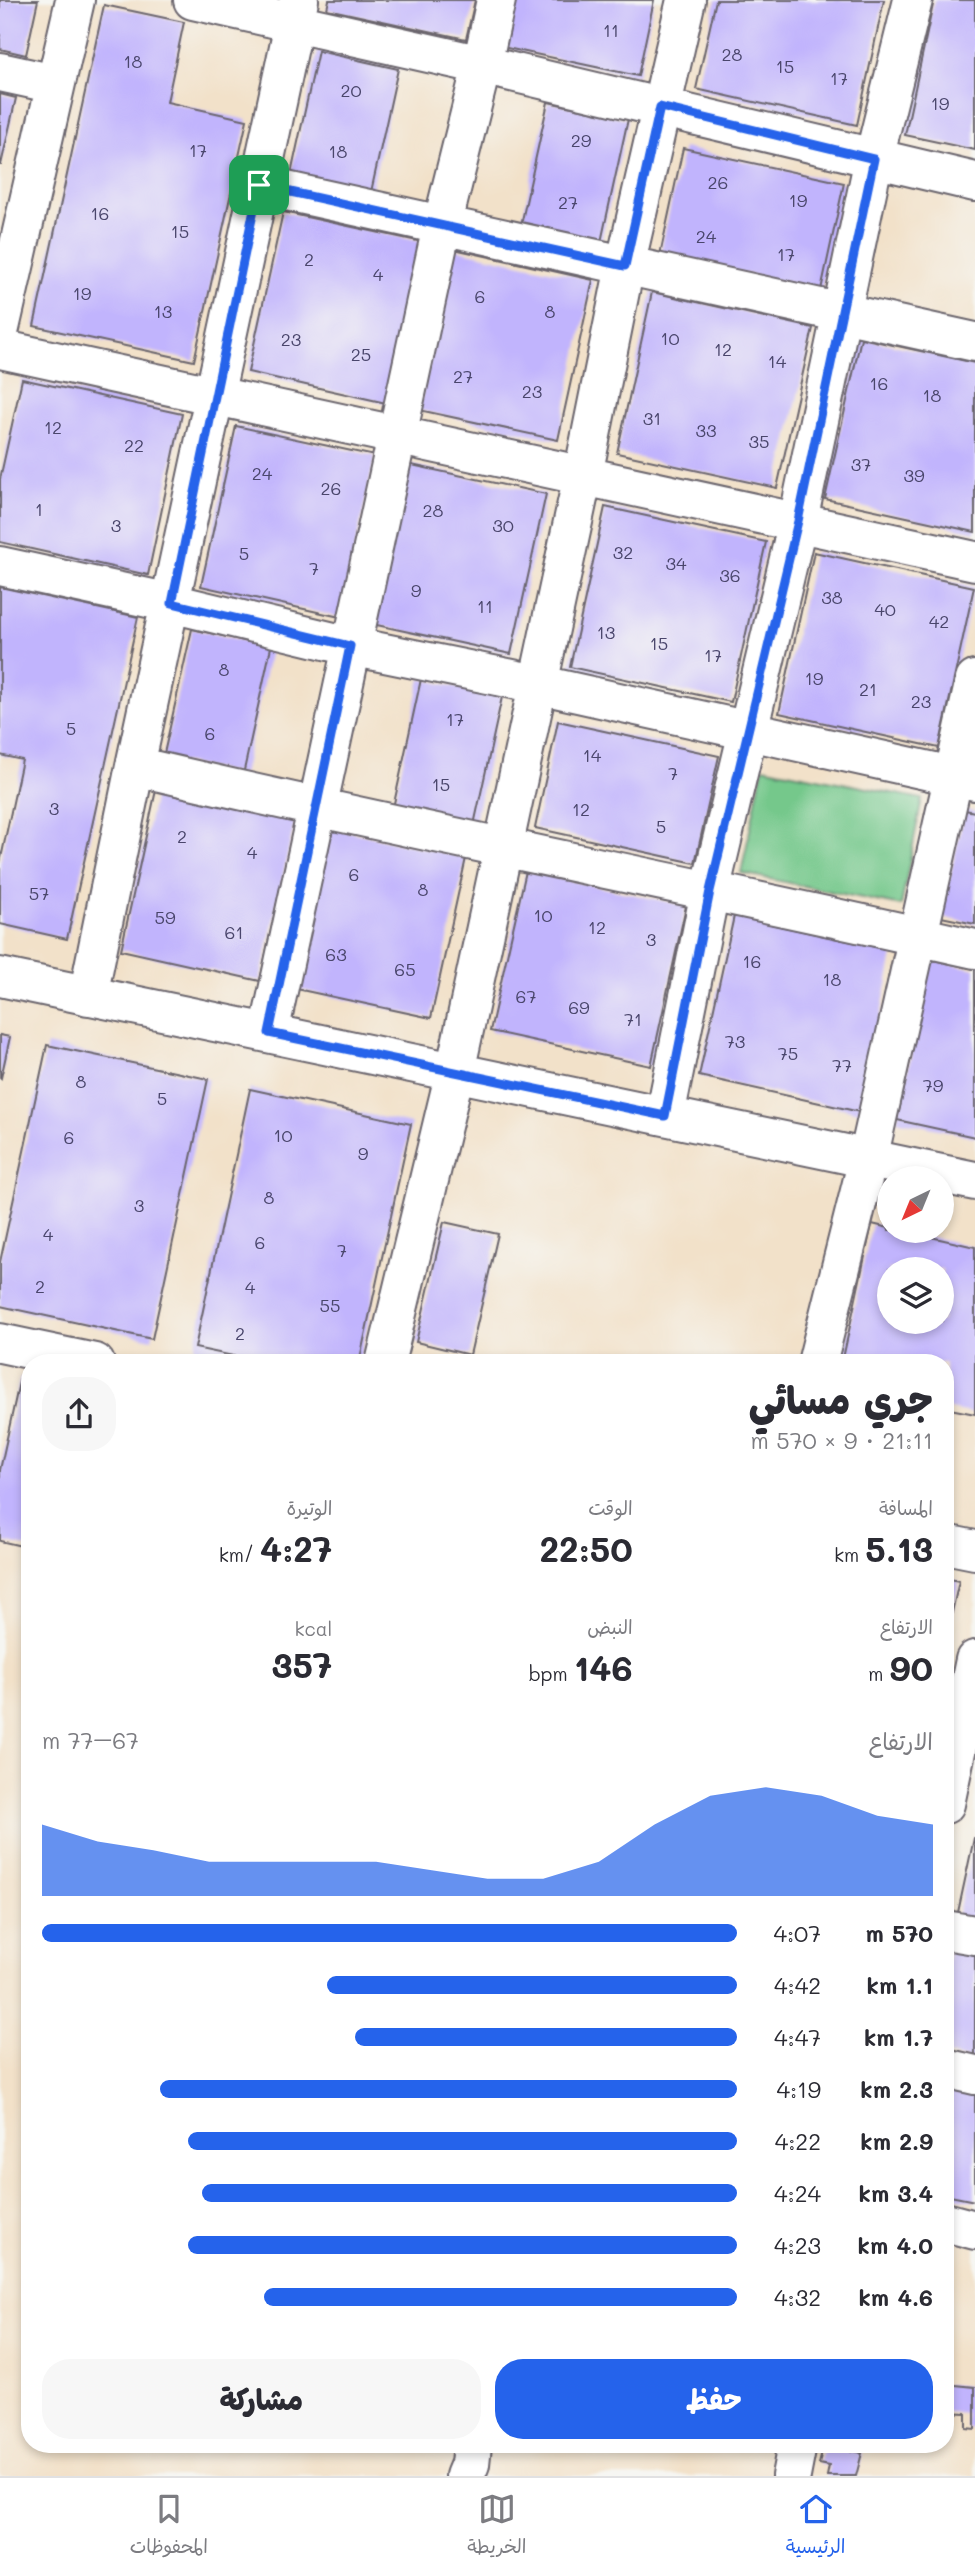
<!DOCTYPE html>
<html lang="ar">
<head>
<meta charset="utf-8">
<style>
	body { margin:0; font-family:Mali,"Playpen Sans Arabic",sans-serif; background:#f7f7f7; color:#2b2b33; direction:rtl; height:100vh; display:flex; flex-direction:column; font-size:26px; white-space:nowrap }
	* { box-sizing:border-box; margin:0 }
	p { font-size:23px; color:#7c7c81 }
	.icon { flex:none; width:38px; height:38px; fill:none; stroke:currentColor; stroke-width:2; stroke-linecap:round; stroke-linejoin:round }
	.map { position:relative; flex:1; overflow:hidden; direction:ltr }
	.drawer { position:absolute; left:21px; top:1354px; width:933px; height:1099px; display:flex; flex-direction:column; background:#fff; border-radius:28px; box-shadow:0 4px 10px #0003; direction:rtl }
	.drawer>* { flex:none }
	.needle { width:46px; rotate:223deg }
	.fabs { position:absolute; left:877px; top:1166px; display:grid; gap:14px }
	.fabs a { display:grid; place-items:center; width:77px; height:77px; border-radius:50%; background:#fff; box-shadow:0 4px 10px #0003; font-size:35px }
	.pin { position:absolute; display:grid; place-items:center; width:60px; height:60px; color:#fff; margin:-30px; border-radius:14px; box-shadow:0 4px 10px #0006 }
	.round { display:grid; place-items:center; flex:none; width:74px; height:74px; border-radius:28px; background:#f7f7f7 }
	.headline { display:flex; align-items:center; justify-content:space-between; height:119px; padding:0 21px }
	h1 { font-size:38px; font-weight:800; line-height:52px }
	.stats { display:grid; grid-template-columns:repeat(3,1fr); gap:10px; height:119px; padding:7px 21px }
	.stats div { display:grid; align-content:center }
	.stats b { font-size:35px; font-weight:800 }
	.stats small { font-size:19px; font-weight:400 }
	.stats p { font-size:19px }
	.chart { height:196px; padding:14px 21px }
	.chart p { display:flex; justify-content:space-between }
	.chart svg { width:100%; height:126px; margin-top:7px; fill:#2563eb; opacity:.7 }
	.primary-button { display:flex; gap:14px; margin-top:auto; padding:14px 21px }
	.primary-button a { flex:1; height:80px; border-radius:28px; background:#2563eb; color:#fff; font-size:28px; font-weight:800; line-height:80px; text-align:center }
	.primary-button a+a { background:#f7f7f7; color:#2b2b33 }
	ul { padding:0 21px; list-style:none; font-size:23px }
	li { display:grid; grid-template-columns:112px 84px 1fr; align-items:center; height:52px }
	li i { height:18px; border-radius:9px; background:#2563eb }
	.tabs { display:flex; justify-content:space-around; align-items:center; height:98px; border-top:2px solid #e1e1e2; background:#fff; font-size:19px; color:#7c7c81 }
	.tabs a { display:grid; justify-items:center; gap:4px }
	.tabs .selected { color:#2563eb }
	.map>svg:first-child { display:block }
	.green { fill:#74c88b; stroke:#4b7563; stroke-width:2 }
	.building { fill:#c1b4fd; fill-rule:evenodd }
	.lines { fill:none; stroke-linecap:round; stroke-linejoin:round }
	.minor-casing { stroke:#6b656d; stroke-width:42 }
	.minor { stroke:#fff; stroke-width:38 }
	.route-casing { stroke:#fff; stroke-width:14 }
	.route { stroke:#2563eb; stroke-width:9 }
	.labels { text-anchor:middle; stroke-width:5; stroke-linejoin:round; paint-order:stroke }
	.number-label { font-size:18px; fill:#4a466c }
</style>
</head>
<body>
<div class="map">
<svg width="975" height="2476" viewBox="0 0 975 2476">
	<rect width="100%" height="100%" fill="#f6f6f2"/>
	<filter id="ink" filterUnits="userSpaceOnUse"><feTurbulence type="fractalNoise" baseFrequency=".0143" numOctaves="2"/><feDisplacementMap in="SourceGraphic" scale="14" xChannelSelector="R" yChannelSelector="G"/><feConvolveMatrix kernelMatrix="1 2 1 2 8 2 1 2 1" color-interpolation-filters="sRGB"/></filter>
	<filter id="wash" filterUnits="userSpaceOnUse"><feTurbulence type="fractalNoise" baseFrequency=".00686" numOctaves="4" result="noise"/><feDisplacementMap in="SourceGraphic" scale="28" xChannelSelector="R" yChannelSelector="G"/><feGaussianBlur stdDeviation="1.57" result="paint"/><feColorMatrix in="noise" values="0 0 0 0 0 0 0 0 0 0 0 0 0 0 0 0 0 1.4 0 .05"/><feComposite in="paint" operator="in"/></filter>
	<g filter="url(#wash)">
		<rect width="100%" height="100%" fill="#f2e1c9"/>
		<path class="green" d="M 763,767 L 922,799 L 901,906 L 741,873 Z"/>
		<g id="blocks">
			<path class="building" d="M 0,0 L 38,0 L 26,55 L 0,49 Z
				M 329,0 L 475,0 L 466,39 L 327,9 Z
				M 508,0 L 654,0 L 638,76 L 498,46 Z
				M 716,0 L 884,0 L 857,125 L 696,89 Z
				M 934,0 L 975,0 L 975,150 L 905,135 Z
				M 104,5 L 184,22 L 167,102 L 247,120 L 194,361 L 34,326 Z
				M 318,51 L 398,69 L 371,192 L 291,174 Z
				M 0,94 L 16,98 L 1,165 L 0,165 Z
				M 548,102 L 628,119 L 601,242 L 521,225 Z
				M 683,148 L 844,183 L 821,290 L 660,255 Z
				M 283,212 L 422,242 L 386,403 L 248,372 Z
				M 454,249 L 593,280 L 558,440 L 419,410 Z
				M 652,292 L 813,328 L 777,488 L 617,453 Z
				M 861,338 L 975,363 L 975,532 L 825,499 Z
				M 22,379 L 182,414 L 148,575 L 0,542 L 0,479 Z
				M 236,426 L 375,456 L 340,617 L 201,586 Z
				M 407,464 L 546,494 L 511,654 L 372,624 Z
				M 605,507 L 766,542 L 731,702 L 570,667 Z
				M 814,552 L 974,587 L 939,748 L 779,713 Z
				M 0,587 L 138,617 L 67,939 L 0,924 L 0,863 L 22,760 L 0,755 Z
				M 192,629 L 271,647 L 243,775 L 163,758 Z
				M 421,679 L 502,697 L 474,825 L 393,808 Z
				M 558,721 L 719,756 L 695,863 L 535,828 Z
				M 156,790 L 295,820 L 260,981 L 121,950 Z
				M 965,810 L 975,812 L 975,924 L 941,917 Z
				M 328,827 L 466,858 L 431,1018 L 292,988 Z
				M 526,871 L 686,906 L 651,1066 L 490,1031 Z
				M 734,916 L 894,951 L 860,1112 L 699,1076 Z
				M 932,960 L 975,969 L 975,1137 L 897,1120 Z
				M 0,1035 L 10,1037 L 1,1078 L 0,1077 Z
				M 47,1045 L 208,1079 L 152,1339 L 0,1306 L 0,1262 Z
				M 250,1089 L 411,1124 L 359,1363 L 266,1363 L 195,1348 Z
				M 444,1222 L 498,1234 L 470,1355 L 416,1342 Z
				M 872,1224 L 889,1228 L 889,1230 L 900,1230 L 975,1247 L 975,1414 L 945,1408 L 945,1363 L 842,1363 ZM 889,1269 L 942,1269 L 942,1321 L 889,1321 Z
				M 20,1378 L 30,1380 L 30,1548 L 0,1541 L 0,1470 Z
				M 945,1578 L 959,1581 L 946,1639 L 945,1639 Z
				M 974,1838 L 975,1838 L 975,1921 L 957,1917 Z
				M 951,1943 L 975,1949 L 975,2061 L 945,2054 L 945,1971 Z
				M 945,2082 L 975,2089 L 975,2201 L 945,2195 Z
				M 945,2384 L 975,2387 L 975,2429 L 966,2428 L 966,2413 L 945,2412 Z
				M 824,2445 L 862,2453 L 856,2476 L 827,2476 L 829,2466 L 819,2464 Z"/>
		</g>
	</g>
	<g filter="url(#ink)">
		<use href="#blocks" fill-opacity="0" stroke="#6b656d" stroke-width="2"/>
		<g class="lines">
			<g class="minor-casing">
				<path id="minor" d="M 193,0 L 482,65 L 975,182
					M 0,72 L 55,84
					M 259,185 L 975,342
					M 0,328 L 75,0
					M 0,349 L 975,561
					M 0,566 L 171,603 L 350,646 L 537,684 L 975,781
					M 135,766 C 414,832 695,885 975,949
					M 0,977 L 975,1181
					M 88,996 L 135,766 L 299,0
					M 269,1033 L 442,226 L 482,65 L 496,0
					M 665,1116 L 710,891 L 798,521 L 874,158 L 913,0
					M 0,1343 L 95,1363
					M 385,1363 L 455,1072 L 583,475 L 625,266 L 686,0
					M 817,1363 L 868,1159 L 975,680
					M 945,1544 L 975,1550
					M 945,1804 L 975,1660
					M 945,1930 L 975,1935
					M 945,2068 L 975,2075
					M 945,2222 L 975,2230
					M 465,2476 L 470,2464 L 472,2445
					M 791,2476 L 797,2445"/>
			</g>
			<use href="#minor" class="minor"/>
		</g>
	</g>
	<g class="lines" filter="url(#ink)">
		<g class="route-casing">
			<path id="route" d="M 660,107 L 874,159 L 798,521 L 710,891 L 665,1116 L 269,1033 L 350,646 L 172,603 L 259,185 L 625,266 Z"/>
		</g>
		<use href="#route" class="route"/>
	</g>
	<g class="labels">
		<g class="number-label">
			<text x="611" y="37">11</text>
			<text x="732" y="61">28</text>
			<text x="133" y="68">18</text>
			<text x="785" y="73">15</text>
			<text x="839" y="85">17</text>
			<text x="351" y="97">20</text>
			<text x="940" y="110">19</text>
			<text x="581" y="147">29</text>
			<text x="198" y="157">17</text>
			<text x="338" y="158">18</text>
			<text x="718" y="189">26</text>
			<text x="798" y="207">19</text>
			<text x="568" y="209">27</text>
			<text x="100" y="220">16</text>
			<text x="180" y="238">15</text>
			<text x="706" y="243">24</text>
			<text x="786" y="261">17</text>
			<text x="309" y="266">2</text>
			<text x="378" y="281">4</text>
			<text x="82" y="300">19</text>
			<text x="480" y="303">6</text>
			<text x="163" y="318">13</text>
			<text x="550" y="318">8</text>
			<text x="670" y="345">10</text>
			<text x="291" y="346">23</text>
			<text x="723" y="356">12</text>
			<text x="361" y="361">25</text>
			<text x="777" y="368">14</text>
			<text x="463" y="383">27</text>
			<text x="879" y="390">16</text>
			<text x="532" y="398">23</text>
			<text x="932" y="402">18</text>
			<text x="652" y="425">31</text>
			<text x="53" y="434">12</text>
			<text x="706" y="437">33</text>
			<text x="759" y="448">35</text>
			<text x="134" y="452">22</text>
			<text x="861" y="471">37</text>
			<text x="262" y="480">24</text>
			<text x="914" y="482">39</text>
			<text x="331" y="495">26</text>
			<text x="39" y="516">1</text>
			<text x="433" y="517">28</text>
			<text x="116" y="532">3</text>
			<text x="503" y="532">30</text>
			<text x="623" y="559">32</text>
			<text x="244" y="560">5</text>
			<text x="676" y="570">34</text>
			<text x="314" y="575">7</text>
			<text x="730" y="582">36</text>
			<text x="416" y="597">9</text>
			<text x="832" y="604">38</text>
			<text x="485" y="613">11</text>
			<text x="885" y="616">40</text>
			<text x="939" y="628">42</text>
			<text x="606" y="639">13</text>
			<text x="659" y="650">15</text>
			<text x="713" y="662">17</text>
			<text x="224" y="676">8</text>
			<text x="814" y="685">19</text>
			<text x="868" y="696">21</text>
			<text x="921" y="708">23</text>
			<text x="455" y="726">17</text>
			<text x="71" y="735">5</text>
			<text x="210" y="740">6</text>
			<text x="592" y="762">14</text>
			<text x="673" y="780">7</text>
			<text x="441" y="791">15</text>
			<text x="54" y="815">3</text>
			<text x="581" y="816">12</text>
			<text x="661" y="833">5</text>
			<text x="182" y="843">2</text>
			<text x="252" y="859">4</text>
			<text x="354" y="881">6</text>
			<text x="423" y="896">8</text>
			<text x="39" y="900">57</text>
			<text x="543" y="922">10</text>
			<text x="165" y="924">59</text>
			<text x="597" y="934">12</text>
			<text x="234" y="939">61</text>
			<text x="651" y="946">3</text>
			<text x="336" y="961">63</text>
			<text x="752" y="968">16</text>
			<text x="405" y="976">65</text>
			<text x="832" y="986">18</text>
			<text x="526" y="1003">67</text>
			<text x="579" y="1014">69</text>
			<text x="633" y="1026">71</text>
			<text x="735" y="1048">73</text>
			<text x="788" y="1060">75</text>
			<text x="842" y="1072">77</text>
			<text x="81" y="1088">8</text>
			<text x="933" y="1092">79</text>
			<text x="162" y="1105">5</text>
			<text x="283" y="1142">10</text>
			<text x="69" y="1144">6</text>
			<text x="363" y="1160">9</text>
			<text x="269" y="1204">8</text>
			<text x="139" y="1212">3</text>
			<text x="48" y="1241">4</text>
			<text x="260" y="1249">6</text>
			<text x="342" y="1257">7</text>
			<text x="40" y="1293">2</text>
			<text x="250" y="1294">4</text>
			<text x="330" y="1312">55</text>
			<text x="240" y="1340">2</text>
		</g>
	</g>
</svg>
<div class="fabs">
<a><svg class="needle" viewBox="-14 -14 28 28"><path d="M0-13l5 13h-10z" fill="#e53935"/><path d="M0 13l5-13h-10z" fill="#7c7c81"/></svg></a>
<a><svg class="icon" aria-label="layers" viewBox="0 0 24 24"><path d="M12 4l9 5-9 5-9-5zM3 14l9 5 9-5"/></svg></a>
</div>
<div class="pin" style="left:259px;top:185px;background:#1e9e55"><svg class="icon" aria-label="arrive" viewBox="0 0 24 24"><path d="M6 21V4h12l-3 4 3 4H6"/></svg></div>
<section class="drawer">
<div class="headline"><div><h1>جري مسائي</h1><p>21:11 · 9 × 570 m</p></div><a class="round"><svg class="icon" aria-label="share" viewBox="0 0 24 24"><path d="M12 15V3M7 8l5-5 5 5M5 13v7h14v-7"/></svg></a></div>
<div class="stats">
<div><p>المسافة</p><b>5.13<small> km</small></b></div>
<div><p>الوقت</p><b>22:50</b></div>
<div><p>الوتيرة</p><b>4:27<small> /km</small></b></div>
</div>
<div class="stats">
<div><p>الارتفاع</p><b>90<small> m</small></b></div>
<div><p>النبض</p><b>146<small> bpm</small></b></div>
<div><p>kcal</p><b>357</b></div>
</div>
<div class="chart"><p><span>الارتفاع</span>67–77 m</p>
<svg viewBox="0 0 160 44" preserveAspectRatio="none"><path d="M0 44V19L10 25L20 28L30 32L40 32L50 32L60 32L70 35L80 38L90 38L100 32L110 19L120 9L130 6L140 9L150 16L160 19V44z"/></svg>
</div>
<ul>
<li><b>570 m</b>4:07<i style="width:100%"></i></li>
<li><b>1.1 km</b>4:42<i style="width:59%"></i></li>
<li><b>1.7 km</b>4:47<i style="width:55%"></i></li>
<li><b>2.3 km</b>4:19<i style="width:83%"></i></li>
<li><b>2.9 km</b>4:22<i style="width:79%"></i></li>
<li><b>3.4 km</b>4:24<i style="width:77%"></i></li>
<li><b>4.0 km</b>4:23<i style="width:79%"></i></li>
<li><b>4.6 km</b>4:32<i style="width:68%"></i></li>
</ul>
<div class="primary-button"><a>حفظ</a><a>مشاركة</a></div>
</section>
</div>
<nav class="tabs">
<a class="selected"><svg class="icon" aria-label="home" viewBox="0 0 24 24"><path d="M3 11l9-7 9 7M6 9v11h12V9"/></svg>الرئيسية</a>
<a><svg class="icon" aria-label="map" viewBox="0 0 24 24"><path d="M3 6l6-2 6 2 6-2v14l-6 2-6-2-6 2zM9 4v14M15 6v14"/></svg>الخريطة</a>
<a><svg class="icon" aria-label="saved" viewBox="0 0 24 24"><path d="M7 4h10v16l-5-4-5 4z"/></svg>المحفوظات</a>
</nav>
</body>
</html>
